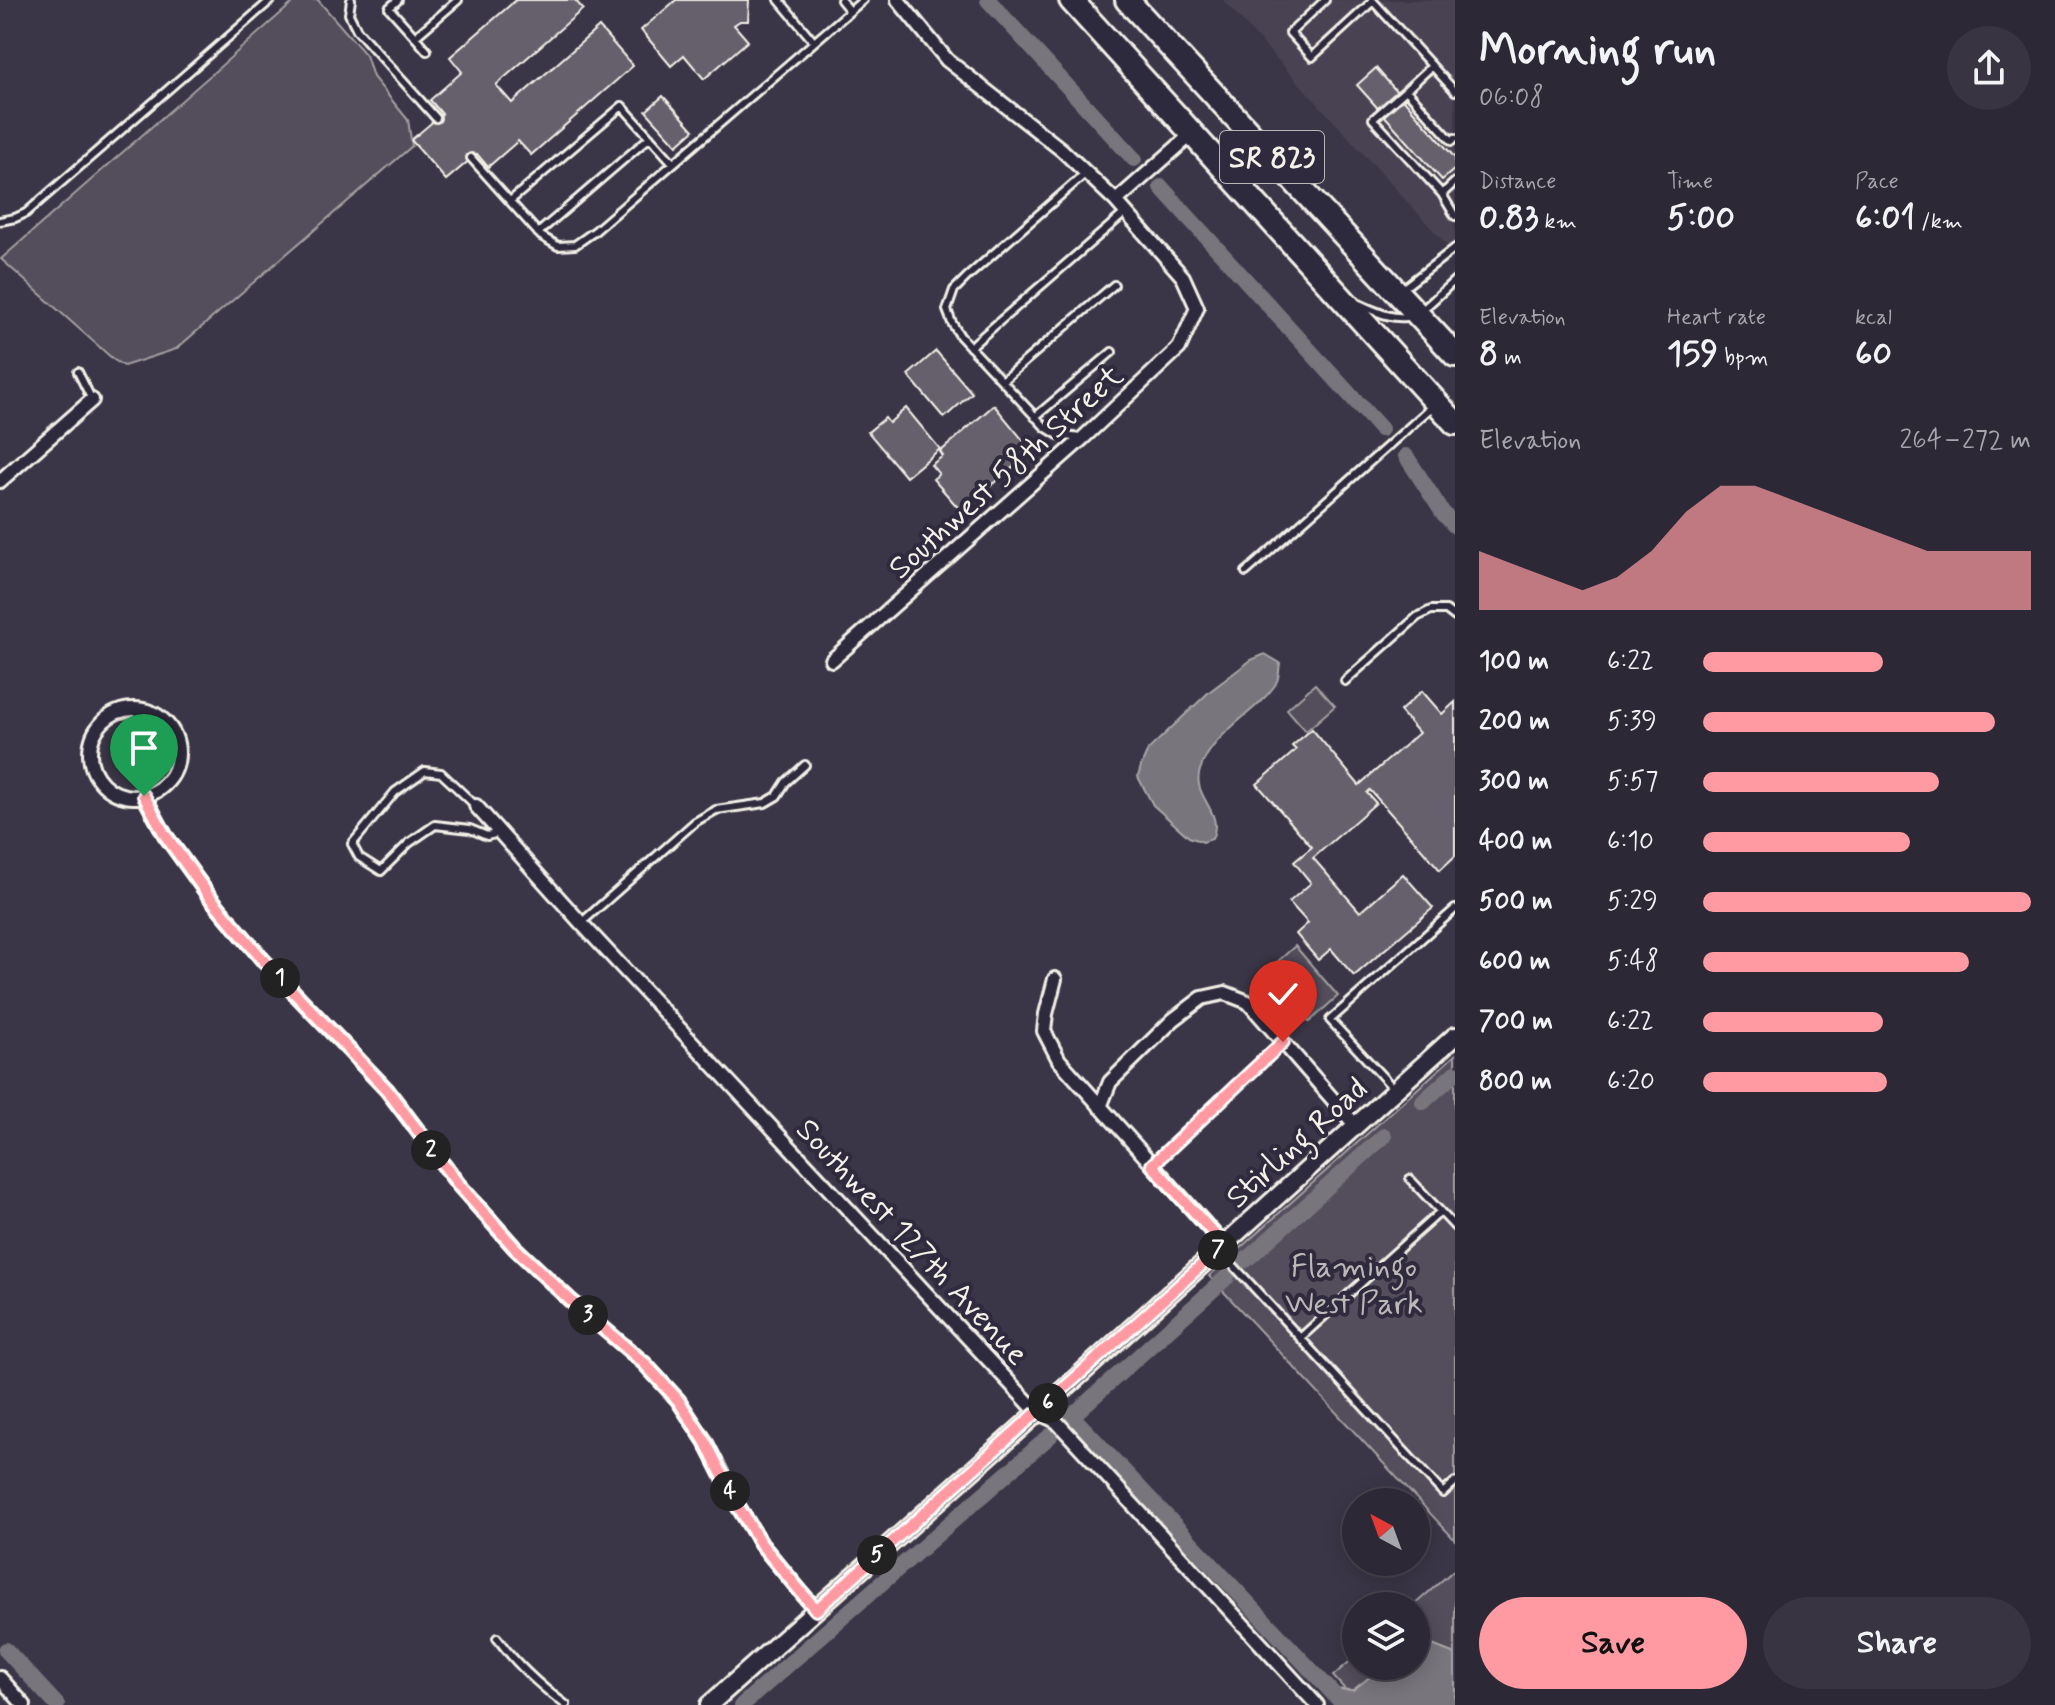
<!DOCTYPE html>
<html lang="en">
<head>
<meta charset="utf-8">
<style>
	body { margin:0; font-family:Mynerve,sans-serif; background:#383441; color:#f1f3f6; height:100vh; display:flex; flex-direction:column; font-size:30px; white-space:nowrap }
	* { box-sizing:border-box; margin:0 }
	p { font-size:26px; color:#a6a6ad }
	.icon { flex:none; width:44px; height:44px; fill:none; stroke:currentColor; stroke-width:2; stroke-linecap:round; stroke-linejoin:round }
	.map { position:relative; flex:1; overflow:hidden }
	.drawer { display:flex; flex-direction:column; background:#2c2835; width:600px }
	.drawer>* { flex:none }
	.needle { width:52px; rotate:319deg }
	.buttons { position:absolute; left:1342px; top:1488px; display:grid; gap:16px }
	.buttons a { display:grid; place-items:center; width:88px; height:88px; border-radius:50%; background:#2c2835; box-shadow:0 4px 20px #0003,0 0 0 2px #484450; font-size:40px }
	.pin { position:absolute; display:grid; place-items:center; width:68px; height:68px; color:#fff; margin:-82px -34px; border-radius:50% 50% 50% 0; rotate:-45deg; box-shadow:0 0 8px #0007 }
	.pin .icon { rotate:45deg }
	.km { position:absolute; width:40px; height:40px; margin:-20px; border-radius:50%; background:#222; color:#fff; font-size:22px; line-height:40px; text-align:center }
	.round { display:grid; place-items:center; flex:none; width:84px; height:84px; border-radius:42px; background:#383441 }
	.headline { display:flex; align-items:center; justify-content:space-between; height:136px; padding:0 24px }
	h1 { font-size:44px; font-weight:800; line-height:60px }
	.metrics { display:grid; grid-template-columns:repeat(3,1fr); gap:12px; height:136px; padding:8px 24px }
	.metrics div { display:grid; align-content:center }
	.metrics b { font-size:34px; font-weight:800 }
	.metrics small { font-size:22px; font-weight:400 }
	.metrics p { font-size:22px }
	.chart { height:224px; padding:16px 24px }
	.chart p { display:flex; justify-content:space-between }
	.chart svg { width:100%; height:144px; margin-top:8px; fill:#ff9aa2; opacity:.7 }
	.button { display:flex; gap:16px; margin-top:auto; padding:16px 24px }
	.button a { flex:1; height:92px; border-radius:48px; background:#ff9aa2; color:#111; font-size:32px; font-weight:800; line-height:92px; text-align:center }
	.button a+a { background:#383441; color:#f1f3f6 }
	ul { padding:0 24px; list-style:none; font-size:26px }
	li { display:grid; grid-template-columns:128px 96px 1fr; align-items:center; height:60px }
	li i { height:20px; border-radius:10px; background:#ff9aa2 }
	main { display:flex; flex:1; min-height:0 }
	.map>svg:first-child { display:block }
	.built { fill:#484352 }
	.green { fill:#534e5c; stroke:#a4a0a2; stroke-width:2 }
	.water { fill:#78747b; stroke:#aaa6a7; stroke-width:2 }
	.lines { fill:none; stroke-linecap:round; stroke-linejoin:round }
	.canal { stroke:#78747b; stroke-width:16 }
	.building { fill:#65616c; stroke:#f4f1e8; stroke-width:2 }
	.service-casing { stroke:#f4f1e8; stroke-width:12 }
	.minor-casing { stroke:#f4f1e8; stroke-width:18 }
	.tertiary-casing { stroke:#f4f1e8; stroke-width:22 }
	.trunk-casing { stroke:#f4f1e8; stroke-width:28 }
	.service { stroke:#2f2a3d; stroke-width:6 }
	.minor { stroke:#2f2a3d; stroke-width:12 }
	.tertiary { stroke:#2f2a3d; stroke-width:16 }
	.trunk { stroke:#2f2a3d; stroke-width:22 }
	.route-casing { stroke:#fff; stroke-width:16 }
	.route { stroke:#ff9aa2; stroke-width:10 }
	.labels { text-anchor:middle; stroke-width:8; stroke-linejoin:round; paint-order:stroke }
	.shield { fill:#2f2a3d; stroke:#b9b5b5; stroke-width:2 }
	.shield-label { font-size:30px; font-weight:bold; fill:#f4f1e8 }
	.street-label { font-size:32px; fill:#f4f1e8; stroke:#2f2a3d }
	.park-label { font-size:32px; fill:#bcb8b7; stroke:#2f2a3d }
</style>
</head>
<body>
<main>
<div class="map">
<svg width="1455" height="1705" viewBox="0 0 1455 1705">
	<rect width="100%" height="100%" fill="#3b3647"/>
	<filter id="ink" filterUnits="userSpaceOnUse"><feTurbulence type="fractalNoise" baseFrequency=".0125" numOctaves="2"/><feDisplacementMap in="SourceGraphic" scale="16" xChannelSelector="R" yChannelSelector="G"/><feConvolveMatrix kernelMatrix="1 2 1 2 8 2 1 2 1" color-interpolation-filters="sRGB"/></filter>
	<g filter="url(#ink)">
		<path class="built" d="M 1223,0 L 1455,0 L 1455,254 Z"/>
		<path class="green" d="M 296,0 L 318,0 L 366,55 L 373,77 L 408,120 L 412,146 L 176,349 L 124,366 L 114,360 L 1,259 Z
			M 1315,684 L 1335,706 L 1306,731 L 1287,709 Z
			M 1295,946 L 1338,996 L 1309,1022 L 1266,972 Z
			M 1455,1055 L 1455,1540 L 1209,1276 Z
			M 1455,1569 L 1455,1705 L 1359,1705 L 1333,1676 L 1356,1656 L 1356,1666 L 1416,1666 L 1416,1606 L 1413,1606 Z"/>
		<path class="water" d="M 1265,654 L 1280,663 C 1279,669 1279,676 1277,681 C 1273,691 1264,698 1257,705 C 1236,724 1209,742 1200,770 C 1191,797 1225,811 1212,839 L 1203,842 L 1189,837 L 1153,805 L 1138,777 L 1141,766 L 1148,750 L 1209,692 L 1251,660 Z
			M 1422,1641 L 1455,1654 L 1455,1705 L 1344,1705 L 1330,1689 L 1353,1690 L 1384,1666 L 1416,1666 L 1416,1645 Z"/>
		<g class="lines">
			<path class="canal" d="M 988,0 L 1134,159
				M 1161,187 L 1381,429
				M 1406,456 L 1443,513 L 1455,526
				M 1423,1102 L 1455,1073
				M 1246,1260 L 1384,1136
				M 1227,1277 L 1072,1416 L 1344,1705
				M 6,1650 L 57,1705
				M 742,1705 L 1050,1436"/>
		</g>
		<path class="building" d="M 516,0 L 575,0 L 583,9 L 496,85 L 512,103 L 599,27 L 633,66 L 531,155 L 518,141 L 488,167 L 477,154 L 446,180 L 411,140 L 442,114 L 430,100 L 462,72 L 450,57 Z
			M 676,0 L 749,0 L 748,21 L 740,21 L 734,25 L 748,41 L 704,79 L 684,55 L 671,66 L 641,30 Z
			M 1376,68 L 1455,158 L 1455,169 L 1442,180 L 1357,85 Z
			M 663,96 L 694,130 L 677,145 L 646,111 Z
			M 936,351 L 972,393 L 944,418 L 908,375 Z
			M 994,405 L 1032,451 L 961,511 L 933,479 L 939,474 L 931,465 L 943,456 L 940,452 Z
			M 906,408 L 940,449 L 906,477 L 868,432 L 885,418 L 889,423 Z
			M 1422,691 L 1442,714 L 1455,702 L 1455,856 L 1440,870 L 1370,790 L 1367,793 L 1376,803 L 1313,858 L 1360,912 L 1403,874 L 1433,908 L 1354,976 L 1331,949 L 1318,960 L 1296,934 L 1308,923 L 1289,902 L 1311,883 L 1294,862 L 1312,847 L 1257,784 L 1296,750 L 1292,746 L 1312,729 L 1359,785 L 1419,733 L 1400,711 Z"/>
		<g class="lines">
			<g class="service-casing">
				<path id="service" d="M 351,0 L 349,14 L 357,30 L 436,118
					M 398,0 L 389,8 L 415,37 L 458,0
					M 779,0 L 814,42
					M 841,0 L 850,11
					M 1325,0 L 1290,33 L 1312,57 L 1373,1
					M 1372,0 L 1455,91
					M 415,37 L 427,51
					M 1432,66 L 1406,90 L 1452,141 L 1455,138
					M 1406,90 L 1373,119 L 1442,194 L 1455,182
					M 471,158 L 541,236 L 558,246 L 575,245 L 595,231 L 863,0
					M 1442,194 L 1455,216
					M 510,201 L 622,106 L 673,163
					M 0,221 L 15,218 L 26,213 L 271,0
					M 538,233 L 650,137
					M 1401,290 L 1455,248
					M 1359,304 C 1413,330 1415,316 1455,280
					M 970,347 L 1126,212
					M 78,372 L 92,400
					M 1002,381 L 1114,285
					M 1035,417 L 1112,352
					M 1080,438 L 1058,435 L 1045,427 L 960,336 L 952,323 L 947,310 L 954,290 L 967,277 L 1086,173
					M 1246,572 L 1434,405
					M 1345,681 L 1417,617 L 1431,610 L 1446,610 L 1455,617
					M 476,806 L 441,773 L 425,771 L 395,792 L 352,844 L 359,857 L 381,871 L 409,843 L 435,825 L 470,829 L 487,836 L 499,833
					M 581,923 L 695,822 L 716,810 L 765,803 L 777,796 L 786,782 L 805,765
					M 1393,1088 L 1330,1020 L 1455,909
					M 1152,1165 L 1283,1042
					M 1410,1179 L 1455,1227
					M 1221,1252 L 1443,1493 L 1455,1482
					M 1300,1338 L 1440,1212
					M 497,1638 C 516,1664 540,1686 566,1705"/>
			</g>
			<g class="minor-casing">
				<path id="minor" d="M 1116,201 L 1193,133
					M 0,481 L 92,400
					M 832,660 L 1083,438 L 1179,348 L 1197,308 L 1183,277 L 1116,201 L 1062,150 L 947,60 L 898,0
					M90 753a44 44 0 1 1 88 0a44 44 0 1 1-88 0Z
					M 144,796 L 165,835 L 209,896 L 263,960 L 387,1090 L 458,1184 L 515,1248 L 570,1300 L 644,1363 L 678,1400 L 705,1441 L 738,1506 L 761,1544 L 816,1610
					M 476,806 L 581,923 L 1037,1412 L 1056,1421 L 1317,1705
					M 1055,979 L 1046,1014 L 1044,1031 L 1059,1060 L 1224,1245
					M 1100,1107 L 1110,1082 L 1173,1020 L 1202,998 L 1225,993 L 1248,1002 L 1356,1126
					M 0,1678 L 24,1705"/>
			</g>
			<g class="tertiary-casing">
				<path id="tertiary" d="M 709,1705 L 1073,1381 L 1455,1036"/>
			</g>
			<g class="trunk-casing">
				<path id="trunk" d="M 1071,0 L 1455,423
					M 1127,0 L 1455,355"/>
			</g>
			<use href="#service" class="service"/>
			<use href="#minor" class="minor"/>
			<use href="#tertiary" class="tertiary"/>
			<use href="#trunk" class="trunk"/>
		</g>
	</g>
	<g class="lines" filter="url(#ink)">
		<g class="route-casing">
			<path id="route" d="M 144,796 L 165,835 L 209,896 L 263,960 L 387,1090 L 458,1184 L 515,1248 L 570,1300 L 644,1363 L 678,1400 L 705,1441 L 738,1506 L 761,1544 L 816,1610 L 1224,1245 L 1152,1165 L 1283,1042"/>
		</g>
		<use href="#route" class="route"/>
	</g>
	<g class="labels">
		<rect class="shield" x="1220" y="131" width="104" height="52" rx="6"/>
		<g class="shield-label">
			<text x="1272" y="167">SR 823</text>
		</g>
		<g class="street-label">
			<text transform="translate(1005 471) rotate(-42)" y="11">Southwest 58th Street</text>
			<text transform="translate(1296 1142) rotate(-42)" y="11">Stirling Road</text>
			<text transform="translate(913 1241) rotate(47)" y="11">Southwest 127th Avenue</text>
		</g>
		<g class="park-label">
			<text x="1354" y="1276">Flamingo<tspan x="1354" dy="37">West Park</tspan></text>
		</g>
	</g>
</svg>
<div class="buttons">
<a><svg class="needle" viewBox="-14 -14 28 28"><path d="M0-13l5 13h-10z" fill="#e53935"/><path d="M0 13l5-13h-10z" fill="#a6a6ad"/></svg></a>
<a><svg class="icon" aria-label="layers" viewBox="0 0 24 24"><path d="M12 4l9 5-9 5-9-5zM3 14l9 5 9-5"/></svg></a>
</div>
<div class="pin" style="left:144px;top:796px;background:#1e9e55"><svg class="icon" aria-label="arrive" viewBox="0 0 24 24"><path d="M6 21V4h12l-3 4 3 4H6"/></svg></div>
<div class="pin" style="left:1283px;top:1042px;background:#d93025"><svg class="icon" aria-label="check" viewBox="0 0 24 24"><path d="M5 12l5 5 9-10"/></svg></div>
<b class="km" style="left:280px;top:978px">1</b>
<b class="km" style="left:431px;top:1150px">2</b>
<b class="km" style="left:588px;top:1315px">3</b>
<b class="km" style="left:730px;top:1491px">4</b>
<b class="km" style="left:877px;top:1555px">5</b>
<b class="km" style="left:1048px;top:1403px">6</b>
<b class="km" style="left:1218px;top:1250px">7</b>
</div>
<section class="drawer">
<div class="headline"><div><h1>Morning run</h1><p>06:08</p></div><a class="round"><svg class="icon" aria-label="share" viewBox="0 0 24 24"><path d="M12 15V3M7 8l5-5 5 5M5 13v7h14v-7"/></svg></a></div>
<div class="metrics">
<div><p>Distance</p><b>0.83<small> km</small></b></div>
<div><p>Time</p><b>5:00</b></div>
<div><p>Pace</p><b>6:01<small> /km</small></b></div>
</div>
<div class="metrics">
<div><p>Elevation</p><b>8<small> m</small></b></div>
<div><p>Heart rate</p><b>159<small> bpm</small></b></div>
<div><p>kcal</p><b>60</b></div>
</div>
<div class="chart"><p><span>Elevation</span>264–272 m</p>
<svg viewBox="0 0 160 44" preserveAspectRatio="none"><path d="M0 44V26L10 30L20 34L30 38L40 34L50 26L60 14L70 6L80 6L90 10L100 14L110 18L120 22L130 26L140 26L150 26L160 26V44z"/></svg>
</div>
<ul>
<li><b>100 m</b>6:22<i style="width:55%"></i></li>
<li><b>200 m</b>5:39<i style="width:89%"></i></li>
<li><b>300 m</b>5:57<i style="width:72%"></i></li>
<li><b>400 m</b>6:10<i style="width:63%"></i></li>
<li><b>500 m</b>5:29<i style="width:100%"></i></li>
<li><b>600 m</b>5:48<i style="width:81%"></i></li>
<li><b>700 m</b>6:22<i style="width:55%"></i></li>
<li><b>800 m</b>6:20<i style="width:56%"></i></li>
</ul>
<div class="button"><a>Save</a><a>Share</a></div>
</section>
</main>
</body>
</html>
